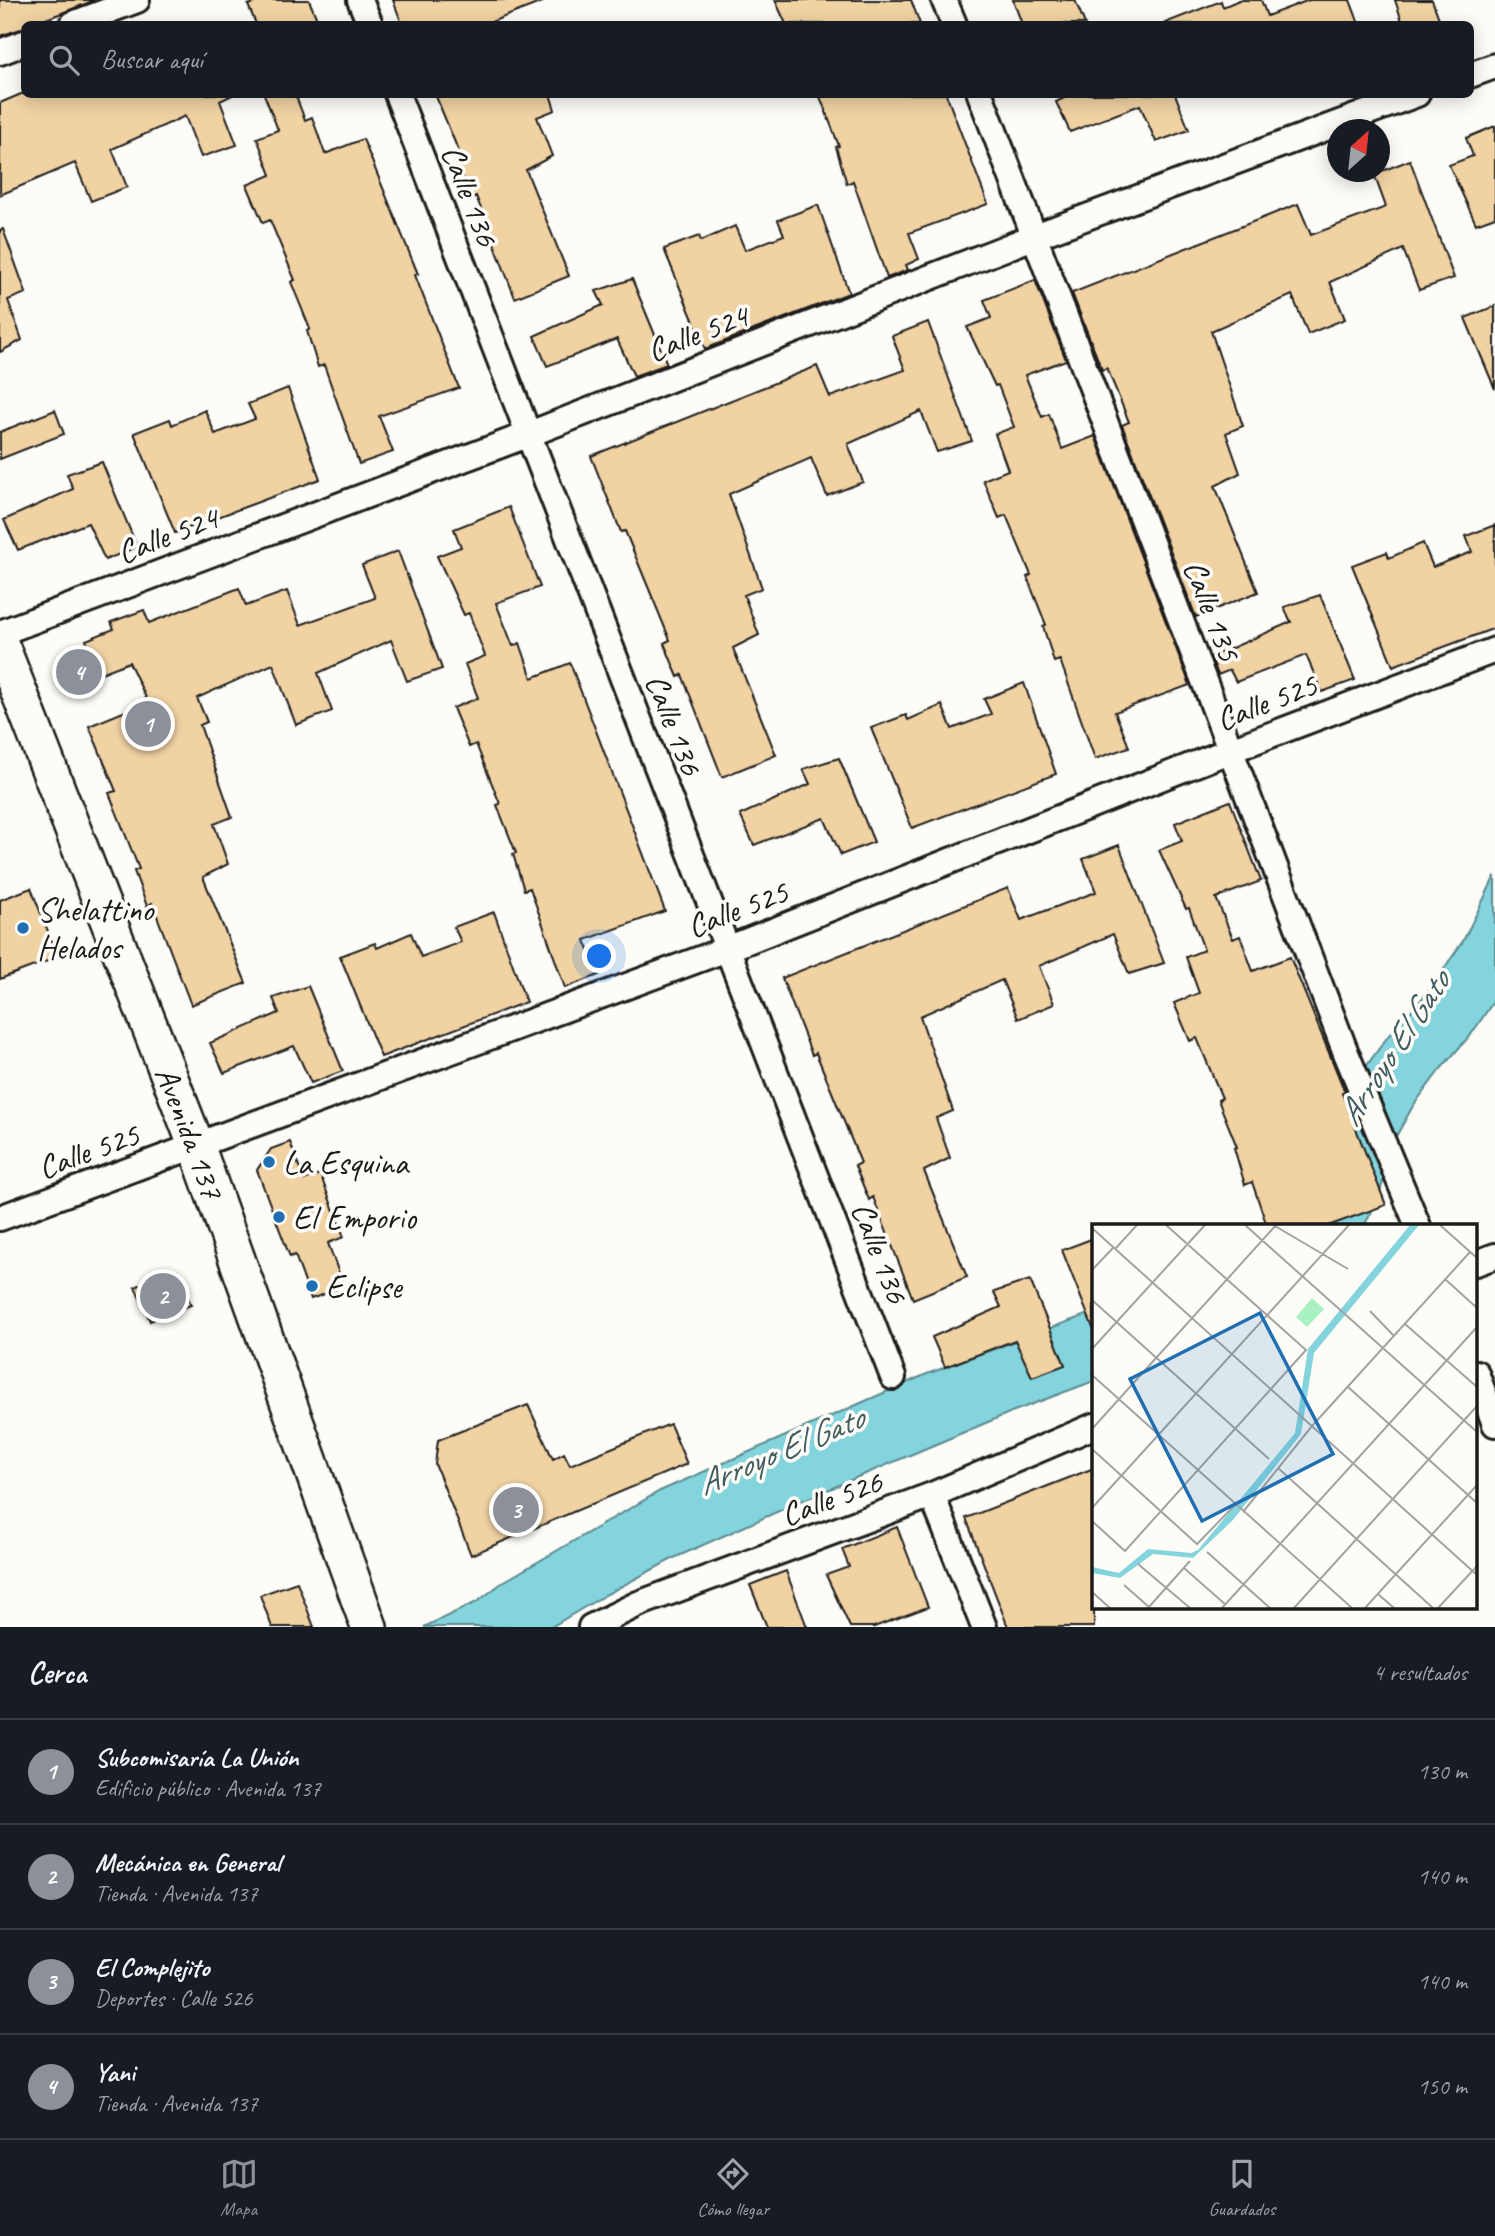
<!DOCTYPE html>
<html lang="es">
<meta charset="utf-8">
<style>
body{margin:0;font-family:Caveat,sans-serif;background:#242831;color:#f1f3f6}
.compass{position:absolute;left:1327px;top:119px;width:63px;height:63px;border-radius:50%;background:#171b24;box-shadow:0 4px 18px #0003;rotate:27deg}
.you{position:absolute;left:600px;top:957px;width:24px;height:24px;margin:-18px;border:5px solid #fff;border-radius:50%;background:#1a73e8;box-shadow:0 0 0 10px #1a73e833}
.badge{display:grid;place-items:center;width:46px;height:46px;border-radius:50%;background:#8c9099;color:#fff;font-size:23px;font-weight:700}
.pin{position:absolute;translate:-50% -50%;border:4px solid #fff;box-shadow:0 2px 7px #0006}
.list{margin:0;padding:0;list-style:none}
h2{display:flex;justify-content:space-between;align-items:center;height:91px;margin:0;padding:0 28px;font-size:30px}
h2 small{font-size:23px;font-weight:400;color:#9ea1a6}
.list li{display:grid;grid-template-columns:46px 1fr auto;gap:21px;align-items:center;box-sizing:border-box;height:105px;padding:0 28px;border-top:2px solid #363941}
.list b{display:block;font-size:26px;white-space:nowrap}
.list p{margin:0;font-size:23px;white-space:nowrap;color:#9ea1a6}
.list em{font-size:23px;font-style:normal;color:#9ea1a6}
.icon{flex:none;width:38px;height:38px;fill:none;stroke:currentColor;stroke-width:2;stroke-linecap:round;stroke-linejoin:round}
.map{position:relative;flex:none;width:1495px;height:1627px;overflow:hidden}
.search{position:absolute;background:#171b24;box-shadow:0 4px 18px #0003;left:21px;right:21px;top:21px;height:77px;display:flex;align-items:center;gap:18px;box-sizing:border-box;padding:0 24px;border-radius:10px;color:#9ea1a6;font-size:26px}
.sheet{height:511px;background:#171b24}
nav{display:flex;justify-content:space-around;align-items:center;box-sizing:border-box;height:98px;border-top:2px solid #363941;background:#171b24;font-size:19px;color:#9ea1a6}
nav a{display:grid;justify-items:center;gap:4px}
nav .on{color:#8c9099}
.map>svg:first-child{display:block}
.water{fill:#83d4dd;stroke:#5a8a90;stroke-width:2}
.building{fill:#f1d2a3;stroke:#1c1c1c;stroke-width:2}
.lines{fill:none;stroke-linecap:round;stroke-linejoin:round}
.street-casing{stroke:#1c1c1c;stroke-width:30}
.secondary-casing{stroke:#1c1c1c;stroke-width:40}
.street{stroke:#fdfcf7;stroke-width:24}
.secondary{stroke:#fdfcf7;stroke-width:35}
.poi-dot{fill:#1f6fb2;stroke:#fdfcf7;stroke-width:2.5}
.labels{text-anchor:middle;stroke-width:7;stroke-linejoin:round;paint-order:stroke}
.street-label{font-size:33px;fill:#1c1c1c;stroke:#fdfcf7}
.poi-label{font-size:33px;fill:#1c1c1c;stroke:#fdfcf7;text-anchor:start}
.water-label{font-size:35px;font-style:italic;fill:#405c60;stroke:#fdfcf7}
.inset-road{fill:none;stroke:#a3a29f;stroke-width:2}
.view{fill:#1f6fb2;fill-opacity:0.15;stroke:#1f6fb2;stroke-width:3.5}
.inset-edge{fill:none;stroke:#1c1c1c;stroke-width:3.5}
</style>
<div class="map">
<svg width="1495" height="1627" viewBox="0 0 1495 1627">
<rect width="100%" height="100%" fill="#fdfcf7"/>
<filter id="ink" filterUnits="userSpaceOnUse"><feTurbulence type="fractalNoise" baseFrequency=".0143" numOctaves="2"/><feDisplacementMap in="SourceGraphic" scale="14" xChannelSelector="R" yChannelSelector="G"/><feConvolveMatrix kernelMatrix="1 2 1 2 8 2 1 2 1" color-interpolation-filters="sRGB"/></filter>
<g filter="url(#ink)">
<path class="water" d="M 1495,876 L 1495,999 L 1473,1032 L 1439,1071 L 1413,1106 L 1394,1140 L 1378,1200 L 1364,1226 L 1279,1226 L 1300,1204 L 1336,1120 L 1356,1080 L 1389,1035 L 1429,991 L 1463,941 Z
M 1094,1312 L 1094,1381 L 1014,1411 L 799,1502 L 674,1558 L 605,1595 L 551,1627 L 424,1627 L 477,1602 L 503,1582 L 660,1491 L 927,1374 Z"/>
<path class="building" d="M 0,0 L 93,0 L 93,1 L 33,24 L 24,24 L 24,28 L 0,36 Z
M 261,0 L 309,0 L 319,24 L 256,24 L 248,5 Z
M 393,0 L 545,0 L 545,1 L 486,24 L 402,24 Z
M 775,0 L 911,0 L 920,24 L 786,24 Z
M 1013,0 L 1075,0 L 1085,24 L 1022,24 Z
M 1239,0 L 1261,0 L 1267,16 L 1309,0 L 1350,0 L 1359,24 L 1166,24 L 1165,23 L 1221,1 L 1223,7 Z
M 1395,0 L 1432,0 L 1441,24 L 1403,24 Z
M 21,94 L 234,94 L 220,101 L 237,145 L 201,157 L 185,116 L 112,149 L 127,187 L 91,201 L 75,163 L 0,195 L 0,103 Z
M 264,94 L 295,94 L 305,120 L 312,117 L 325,154 L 363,139 L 418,274 L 415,275 L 459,388 L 379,416 L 393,452 L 359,464 L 324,365 L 318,367 L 307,331 L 310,329 L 291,282 L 295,280 L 270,220 L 263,223 L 247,185 L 271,175 L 257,138 L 278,130 Z
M 435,94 L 550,94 L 555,110 L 537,117 L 552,156 L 526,170 L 569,276 L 515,298 L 476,196 L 471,199 L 457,164 L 463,162 Z
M 819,94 L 946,94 L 988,204 L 909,233 L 919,259 L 906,265 L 908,270 L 887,278 L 853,181 L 847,184 L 836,147 L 839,146 Z
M 1072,94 L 1175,94 L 1189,130 L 1156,142 L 1140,105 L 1070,132 L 1056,102 Z
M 1495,126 L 1495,217 L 1476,224 L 1449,165 L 1473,156 L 1466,138 Z
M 1410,160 L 1454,278 L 1419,290 L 1403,249 L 1330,282 L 1345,319 L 1308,334 L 1292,295 L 1211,331 L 1243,426 L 1226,433 L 1240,473 L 1215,486 L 1258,592 L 1196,617 L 1122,425 L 1129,422 L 1107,368 L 1102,370 L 1072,293 L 1298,204 L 1311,235 L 1386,207 L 1374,174 Z
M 818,205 L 849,293 L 705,349 L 664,249 L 699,236 L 701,241 L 735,226 L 745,250 L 784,235 L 778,220 Z
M 3,229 L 26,293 L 8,300 L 22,340 L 0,352 L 0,230 Z
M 632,279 L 667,364 L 634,376 L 617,339 L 547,366 L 534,336 L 603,305 L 596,291 Z
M 1035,280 L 1066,360 L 1025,375 L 1042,417 L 1049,414 L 1062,449 L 1095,436 L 1190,685 L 1115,712 L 1129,747 L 1095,759 L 1060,660 L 1054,662 L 1043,626 L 1046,625 L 1027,577 L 1031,575 L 1006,515 L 999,518 L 983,480 L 1008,470 L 995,434 L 1014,427 L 998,385 L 995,386 L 967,327 L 991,318 L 984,300 Z
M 1495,306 L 1495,389 L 1465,318 Z
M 928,322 L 972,441 L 937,452 L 921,411 L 848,444 L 863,482 L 827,496 L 811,458 L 729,494 L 762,588 L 744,595 L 759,635 L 733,648 L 776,755 L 722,777 L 682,675 L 678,677 L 664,643 L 670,640 L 625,531 L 621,532 L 591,456 L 817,366 L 830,397 L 905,370 L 892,336 Z
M 288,388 L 320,479 L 175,533 L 134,433 L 170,419 L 172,425 L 205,410 L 215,434 L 255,419 L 248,404 Z
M 55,410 L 64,434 L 0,459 L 0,432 Z
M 102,462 L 137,547 L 105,560 L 88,523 L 18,550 L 4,520 L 73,489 L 67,474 Z
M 509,507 L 540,587 L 496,603 L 513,646 L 520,643 L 532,678 L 570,663 L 665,911 L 585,940 L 599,975 L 565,988 L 530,888 L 524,890 L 513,854 L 516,853 L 497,805 L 500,804 L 476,744 L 469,747 L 453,708 L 478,698 L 465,664 L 485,656 L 469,613 L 464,615 L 437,556 L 461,547 L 454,529 Z
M 1495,525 L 1495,628 L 1393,666 L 1352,565 L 1387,552 L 1389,558 L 1423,543 L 1433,567 L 1472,552 L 1466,536 Z
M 398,551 L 442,669 L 407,681 L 391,640 L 318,673 L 332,711 L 296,725 L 273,664 L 197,698 L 207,722 L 200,725 L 232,817 L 214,824 L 228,864 L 203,877 L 246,983 L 191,1005 L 152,903 L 147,906 L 134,871 L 139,869 L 109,793 L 116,791 L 89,726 L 148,702 L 129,662 L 99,674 L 86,640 L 114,629 L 111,622 L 144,610 L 149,623 L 239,588 L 246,606 L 287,591 L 300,625 L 375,598 L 362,565 Z
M 1320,595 L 1355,680 L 1322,692 L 1306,655 L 1236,682 L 1230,670 L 1218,675 L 1211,657 L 1291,622 L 1284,607 Z
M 1024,683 L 1056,774 L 912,828 L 871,728 L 906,715 L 908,720 L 942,705 L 952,729 L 991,714 L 984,699 Z
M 839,758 L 874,842 L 841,855 L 824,818 L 754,845 L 740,815 L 810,784 L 803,769 Z
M 1230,801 L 1261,881 L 1216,898 L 1233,939 L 1240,936 L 1253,971 L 1290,957 L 1345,1092 L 1342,1093 L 1386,1205 L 1328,1226 L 1267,1226 L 1252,1182 L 1245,1185 L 1234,1148 L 1237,1147 L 1218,1100 L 1222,1098 L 1197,1038 L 1190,1041 L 1174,1003 L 1199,993 L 1186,957 L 1204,950 L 1189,908 L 1186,909 L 1159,850 L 1182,841 L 1175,823 Z
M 1119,845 L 1164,963 L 1129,974 L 1113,934 L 1039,966 L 1054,1004 L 1018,1019 L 1002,980 L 920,1016 L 953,1111 L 936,1118 L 950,1158 L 924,1171 L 967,1277 L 913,1299 L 873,1197 L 869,1200 L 855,1166 L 861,1163 L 816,1053 L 812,1055 L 782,978 L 1008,888 L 1021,920 L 1096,892 L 1083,859 Z
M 31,888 L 58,957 L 0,979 L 0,900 Z
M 494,912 L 526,1002 L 381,1057 L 340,956 L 375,943 L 377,948 L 411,933 L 421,957 L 461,942 L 454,927 Z
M 308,986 L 343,1071 L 311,1083 L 294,1046 L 224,1073 L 210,1043 L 279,1013 L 273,998 Z
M 290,1142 L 304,1180 L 320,1174 L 344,1237 L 328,1243 L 344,1287 L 311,1299 L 295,1255 L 290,1257 L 257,1170 L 271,1149 Z
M 1094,1238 L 1094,1328 L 1093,1328 L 1062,1250 Z
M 177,1270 L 191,1305 L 150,1321 L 135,1287 Z
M 1030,1280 L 1065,1365 L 1032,1377 L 1015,1340 L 945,1367 L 932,1337 L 1001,1307 L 994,1292 Z
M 528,1405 L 553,1459 L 564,1453 L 570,1465 L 670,1424 L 687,1464 L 471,1555 L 435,1464 L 438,1440 Z
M 1094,1468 L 1094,1627 L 1008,1627 L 966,1518 Z
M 897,1527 L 928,1607 L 874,1627 L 850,1627 L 826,1575 L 849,1567 L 842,1549 Z
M 786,1571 L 807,1627 L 767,1627 L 750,1585 Z
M 297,1582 L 314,1627 L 272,1627 L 260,1595 Z"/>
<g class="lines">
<defs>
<path id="street" d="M 360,0 L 370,24
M 944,0 L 954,24
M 73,24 L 137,0
M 0,52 L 24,43
M 1470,75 L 1495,66
M 397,94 L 893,1377
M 980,94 L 1346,1053 L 1418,1226
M 0,633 L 527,435 L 1033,237 L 1417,94
M 0,1218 L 727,949 L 1231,750 L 1495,650
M 1476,1263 L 1495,1256
M 1476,1373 L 1495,1424
M 932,1495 L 984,1627
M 591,1627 L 638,1604 L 932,1495 L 1094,1426"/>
<g id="secondary">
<path id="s1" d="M 0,643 L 196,1145 L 369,1627"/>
</g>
</defs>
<use href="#street" class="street-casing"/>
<use href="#secondary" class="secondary-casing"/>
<use href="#street" class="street"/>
<use href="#secondary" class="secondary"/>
</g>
</g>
<g class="poi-dot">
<circle cx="23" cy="928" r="7"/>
<circle cx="269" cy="1162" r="7"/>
<circle cx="279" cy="1217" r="7"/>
<circle cx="312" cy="1286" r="7"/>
</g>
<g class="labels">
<g class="street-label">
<text transform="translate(471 195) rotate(69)" y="12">Calle 136</text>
<text transform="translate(697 332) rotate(-21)" y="12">Calle 524</text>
<text transform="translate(167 534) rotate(-21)" y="12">Calle 524</text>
<text transform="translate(1213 610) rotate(69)" y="12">Calle 135</text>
<text transform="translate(1266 701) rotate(-21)" y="12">Calle 525</text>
<text transform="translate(675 724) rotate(69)" y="12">Calle 136</text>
<text transform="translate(737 908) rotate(-21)" y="12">Calle 525</text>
<text dy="12" stroke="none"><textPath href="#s1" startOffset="525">Avenida 137</textPath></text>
<text transform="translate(88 1150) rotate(-20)" y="12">Calle 525</text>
<text transform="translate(881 1252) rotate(69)" y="12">Calle 136</text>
<text transform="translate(831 1497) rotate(-20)" y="12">Calle 526</text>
</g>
<g class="poi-label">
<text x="37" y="921">Shelattino<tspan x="37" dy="38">Helados</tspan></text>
<text x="283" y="1174">La Esquina</text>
<text x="293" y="1229">El Emporio</text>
<text x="326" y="1298">Eclipse</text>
</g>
<g class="water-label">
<text transform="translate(1393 1048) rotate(-57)" y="12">Arroyo El Gato</text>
<text transform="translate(780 1450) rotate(-23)" y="12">Arroyo El Gato</text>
</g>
</g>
<g transform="translate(1092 1224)">
<rect width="385" height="385" fill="#fdfcf7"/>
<path d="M 220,74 L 232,85 L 215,103 L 204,93 Z" fill="#a8f1c0"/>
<path d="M 318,1 L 327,1 L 222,129 L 209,210 L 141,296 L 101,334 L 61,330 L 28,354 L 0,349 L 0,343 L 27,349 L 56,325 L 99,329 L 106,326 L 203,209 L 216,125 Z" fill="#83d4dd"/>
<path class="inset-road" d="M 153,1 L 385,208M 348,1 L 385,34M 183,2 L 256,45M 0,4 L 385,351M 23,25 L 45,1M 0,46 L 21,24M 353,55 L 385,84M 0,76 L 177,235M 278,87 L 302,112M 313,100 L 385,163M 0,125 L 113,1M 0,151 L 260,384M 256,163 L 385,279M 0,205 L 184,1M 0,225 L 105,320 L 143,281M 186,244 L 341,384M 0,284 L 257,1M 151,288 L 220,202 L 378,28M 0,297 L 33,327 L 214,126 L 74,1M 115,328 L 178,384M 46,340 L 98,384M 92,344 L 134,381M 32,361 L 57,383M 0,368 L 18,384M 286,370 L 302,384M 56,384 L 98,337M 130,384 L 385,103M 202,384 L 385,182M 273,384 L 385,261M 346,384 L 385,342"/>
<path class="view" d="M 168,89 L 241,230 L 110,297 L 38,155 Z"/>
<rect width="385" height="385" class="inset-edge"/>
</g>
</svg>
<svg class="compass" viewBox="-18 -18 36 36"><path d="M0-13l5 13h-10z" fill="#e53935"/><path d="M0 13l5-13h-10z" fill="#9ea1a6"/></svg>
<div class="you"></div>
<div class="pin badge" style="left:148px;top:724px">1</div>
<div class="pin badge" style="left:163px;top:1296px">2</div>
<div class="pin badge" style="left:516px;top:1510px">3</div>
<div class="pin badge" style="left:79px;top:672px">4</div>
<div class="search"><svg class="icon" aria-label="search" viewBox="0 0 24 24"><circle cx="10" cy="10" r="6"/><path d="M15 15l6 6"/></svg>Buscar aquí</div>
</div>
<section class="sheet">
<h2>Cerca<small>4 resultados</small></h2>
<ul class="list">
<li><span class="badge">1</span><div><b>Subcomisaría La Unión</b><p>Edificio público · Avenida 137</p></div><em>130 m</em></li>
<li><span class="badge">2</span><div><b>Mecánica en General</b><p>Tienda · Avenida 137</p></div><em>140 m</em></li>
<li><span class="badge">3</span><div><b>El Complejito</b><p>Deportes · Calle 526</p></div><em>140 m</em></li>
<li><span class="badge">4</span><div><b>Yani</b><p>Tienda · Avenida 137</p></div><em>150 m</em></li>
</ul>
</section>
<nav>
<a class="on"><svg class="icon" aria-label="map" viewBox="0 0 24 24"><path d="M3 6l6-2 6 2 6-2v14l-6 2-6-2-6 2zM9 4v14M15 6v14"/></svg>Mapa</a>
<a><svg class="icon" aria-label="directions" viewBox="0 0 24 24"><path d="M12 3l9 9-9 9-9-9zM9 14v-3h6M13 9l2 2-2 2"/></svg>Cómo llegar</a>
<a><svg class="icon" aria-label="saved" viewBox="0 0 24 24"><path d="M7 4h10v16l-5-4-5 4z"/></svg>Guardados</a>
</nav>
